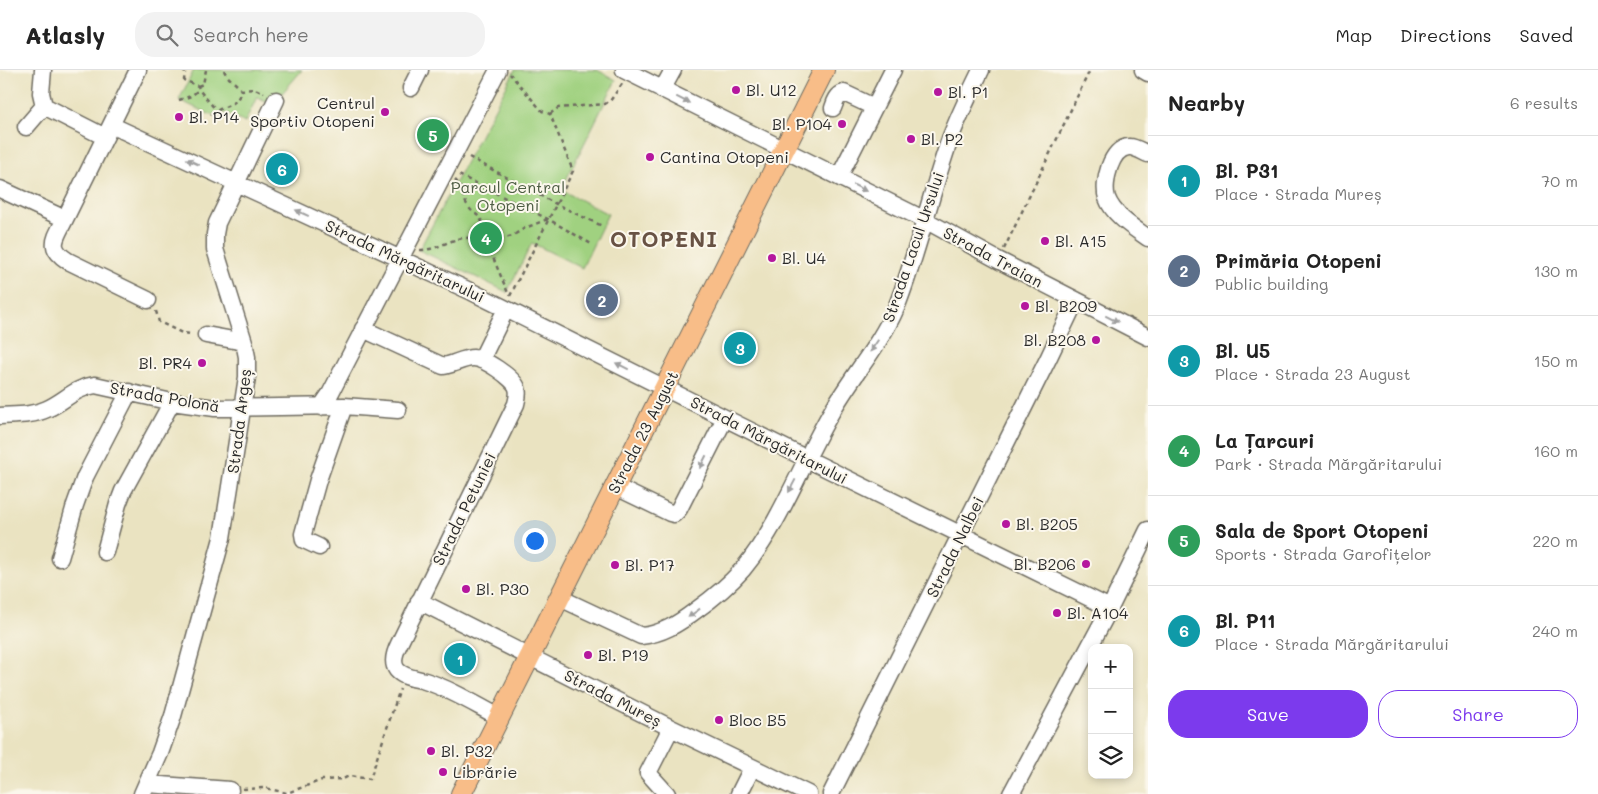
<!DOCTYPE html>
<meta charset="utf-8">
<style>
body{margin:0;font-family:Mali,sans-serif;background:#f2f2f2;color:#222}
.controls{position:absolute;right:15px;bottom:15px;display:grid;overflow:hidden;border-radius:10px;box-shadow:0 2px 8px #0003}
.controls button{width:45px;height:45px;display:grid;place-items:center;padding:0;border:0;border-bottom:1px solid #e0e0e0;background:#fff;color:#222;font:25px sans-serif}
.you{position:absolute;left:534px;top:470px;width:18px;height:18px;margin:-12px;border:4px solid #fff;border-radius:50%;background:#1a73e8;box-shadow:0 0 0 8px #1a73e833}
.badge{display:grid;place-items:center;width:32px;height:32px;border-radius:50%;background:#7c3aed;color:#fff;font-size:16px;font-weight:700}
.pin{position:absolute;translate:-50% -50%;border:2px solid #fff;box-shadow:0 1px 5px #0006}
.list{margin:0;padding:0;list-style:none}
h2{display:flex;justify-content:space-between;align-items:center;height:65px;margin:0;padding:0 20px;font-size:21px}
h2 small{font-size:16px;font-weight:400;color:#767676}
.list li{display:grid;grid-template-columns:32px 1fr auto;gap:15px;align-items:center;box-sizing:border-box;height:90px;padding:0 20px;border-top:1px solid #e0e0e0}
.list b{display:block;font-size:19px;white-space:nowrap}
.list p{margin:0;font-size:16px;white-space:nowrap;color:#767676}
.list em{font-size:16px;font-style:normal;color:#767676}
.actions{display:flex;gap:10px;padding:15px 20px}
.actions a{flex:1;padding:11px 0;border:1px solid #7c3aed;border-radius:20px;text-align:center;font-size:18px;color:#7c3aed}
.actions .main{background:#7c3aed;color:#fff}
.icon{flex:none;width:28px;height:28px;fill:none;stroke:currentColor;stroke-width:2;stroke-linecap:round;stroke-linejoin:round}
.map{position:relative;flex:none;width:1148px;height:724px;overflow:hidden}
header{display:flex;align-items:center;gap:30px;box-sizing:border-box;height:70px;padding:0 25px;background:#fff;border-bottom:1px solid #e0e0e0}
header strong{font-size:24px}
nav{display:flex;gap:28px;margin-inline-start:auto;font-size:18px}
.search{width:350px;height:45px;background:#f2f2f2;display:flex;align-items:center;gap:12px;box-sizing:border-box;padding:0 18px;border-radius:20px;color:#767676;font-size:19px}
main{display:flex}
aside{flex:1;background:#fff}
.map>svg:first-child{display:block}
.green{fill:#a0d180;stroke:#667e56}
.garden{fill:url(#garden-furrows);stroke:#667e56}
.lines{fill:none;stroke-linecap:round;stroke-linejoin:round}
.minor-casing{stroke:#6e6b60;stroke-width:19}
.major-casing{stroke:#6e6b60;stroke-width:22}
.path{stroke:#6e6b60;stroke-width:2.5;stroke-dasharray:4 4;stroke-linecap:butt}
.minor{stroke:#fff;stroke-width:16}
.major{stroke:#f8bd88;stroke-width:20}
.oneway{fill:#a0a0a0}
.poi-dot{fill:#b5179e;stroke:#fbf7ec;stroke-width:2}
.labels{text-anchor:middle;stroke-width:4;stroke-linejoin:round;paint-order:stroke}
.poi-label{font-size:16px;fill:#2b2b2b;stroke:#fbf7ec;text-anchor:start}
.park-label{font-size:16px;fill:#4e5d44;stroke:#fbf7ec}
.street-label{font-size:16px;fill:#2b2b2b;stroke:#fbf7ec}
.district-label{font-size:21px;font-weight:bold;letter-spacing:1px;fill:#685244;stroke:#fbf7ec}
</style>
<header>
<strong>Atlasly</strong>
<div class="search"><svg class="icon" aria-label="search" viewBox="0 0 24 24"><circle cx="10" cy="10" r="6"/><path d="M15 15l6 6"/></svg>Search here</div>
<nav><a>Map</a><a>Directions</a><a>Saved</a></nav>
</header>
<main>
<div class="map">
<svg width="1148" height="724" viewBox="0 0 1148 724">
<defs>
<pattern id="garden-furrows" width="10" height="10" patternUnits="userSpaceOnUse" patternTransform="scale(1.25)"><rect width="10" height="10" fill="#a0d180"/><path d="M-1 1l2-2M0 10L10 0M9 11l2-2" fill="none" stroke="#83aa69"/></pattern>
</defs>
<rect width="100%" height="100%" fill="#fbf7ec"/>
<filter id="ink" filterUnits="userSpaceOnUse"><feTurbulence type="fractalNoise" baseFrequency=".02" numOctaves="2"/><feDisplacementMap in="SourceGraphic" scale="10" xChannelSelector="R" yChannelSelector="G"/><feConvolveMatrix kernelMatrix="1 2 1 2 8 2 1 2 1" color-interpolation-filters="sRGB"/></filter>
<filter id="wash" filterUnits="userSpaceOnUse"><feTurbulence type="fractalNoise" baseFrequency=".0096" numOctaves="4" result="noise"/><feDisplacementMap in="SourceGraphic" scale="20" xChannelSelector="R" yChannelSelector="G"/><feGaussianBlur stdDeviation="1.12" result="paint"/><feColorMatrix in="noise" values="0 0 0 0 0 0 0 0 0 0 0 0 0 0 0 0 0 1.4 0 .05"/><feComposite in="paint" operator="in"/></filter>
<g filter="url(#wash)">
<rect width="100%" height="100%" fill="#eae3c1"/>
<path class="green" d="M 194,0 L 302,0 L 273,34 L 257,27 L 245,52 L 226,43 L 211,45 L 179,30 Z
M 515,0 L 597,0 L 616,10 L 561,120 L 608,144 L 582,198 L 532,173 L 507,222 L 419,180 Z"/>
<path class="garden" d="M 483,158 L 489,159 L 493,162 L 497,171 L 493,177 C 486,179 480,176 476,169 L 478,161 Z"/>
</g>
<g filter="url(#ink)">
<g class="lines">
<defs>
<path id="minor" d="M 43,0 L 41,23 L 44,36 L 105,67
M 138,0 L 65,149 C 56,168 46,177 68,191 L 148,230
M 624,0 L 925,150 L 998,190 L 1148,267
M 1143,0 L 1148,3
M 411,18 L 420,0
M 662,20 L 673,0
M 833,38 C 835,32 837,25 844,23 L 874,37
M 111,55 L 472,222 L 807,389 L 1110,538
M 26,57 L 44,36
M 1148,84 C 1143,82 1135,77 1130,77 C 1111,76 1102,114 1107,128 C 1113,145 1134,158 1148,168
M 839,107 L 893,0
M 0,119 L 65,149
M 363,259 L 443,296 C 453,295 463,288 473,288 C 484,288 514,308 517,318 C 519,324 517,329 516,334 L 399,574 C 395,582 391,592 397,600 C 404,608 415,608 425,611 C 451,619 476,635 499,647
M 206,265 L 244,272
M 481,290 L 506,239
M 321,337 L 330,324 L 498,0
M 0,346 C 15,345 32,346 47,339 C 65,331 74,318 95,315 L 172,332 L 215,338 L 344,336 L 398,340
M 616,417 L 670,443 L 674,444 L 679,439 L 725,348
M 319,477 L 304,470 L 303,464 L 318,410 L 344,336
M 105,482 L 118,434 L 123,421 L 172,332
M 60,488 L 75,435 L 85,407 L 129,322
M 560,528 L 641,566 C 662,564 678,554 695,541 C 712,529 729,515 743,499 C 781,453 802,392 832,341 C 852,306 880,275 896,238 C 918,183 930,125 950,69 C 959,45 970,23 981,0
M 419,531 L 671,658 L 808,724
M 147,714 L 230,720 L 229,724
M 142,724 L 160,683 L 173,646 L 222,468 L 247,307 L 247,287 L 244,272 L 215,179 L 215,164 L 217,153 L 276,30
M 667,724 L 648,703 L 671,658
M 739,724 L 752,698
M 831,724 L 1048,289 L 1076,230
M 1011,724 L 1110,538 L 1148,460"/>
<path id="major" d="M 461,724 L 824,0"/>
</defs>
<use href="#minor" class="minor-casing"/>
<use href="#major" class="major-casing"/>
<path class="path" d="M 183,0 L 185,3 L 184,10 L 198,16 L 200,21
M 224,0 C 227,9 236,12 241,20
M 198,16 L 203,14 L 206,0
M 179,30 L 191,26 L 196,22 L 200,21 L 216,40
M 550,44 L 558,38 L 605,34 L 610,31 L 622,14
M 211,45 C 224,33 237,39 241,20 L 255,19 L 264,23
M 469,87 L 556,134 L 602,156
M 459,105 L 548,149 L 593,175
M 455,110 C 465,120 461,127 468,136 C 473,145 480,143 483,155
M 501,169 L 498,163 L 487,155 L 479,157 L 474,163 L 473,168 L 479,177 L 491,181 L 499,175 L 501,169 L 512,166 L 525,158 L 548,149
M 1004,179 L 1090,0
M 420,180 C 441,180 451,166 473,168
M 491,181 L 494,190 L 508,223
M 510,226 L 573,101 L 550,44 L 542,41 L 510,4
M 156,241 L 159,252 L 182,263 L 192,264
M 243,719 L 265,718 L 287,723 L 322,710 L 343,709 L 349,706 L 370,709 L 400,619"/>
<use href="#minor" class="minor"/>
<use href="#major" class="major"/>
</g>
<defs><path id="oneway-solid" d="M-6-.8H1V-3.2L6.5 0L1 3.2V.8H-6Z" transform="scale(1.25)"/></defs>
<g class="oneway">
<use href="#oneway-solid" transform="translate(683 30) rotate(26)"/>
<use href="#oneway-solid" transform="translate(193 92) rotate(-155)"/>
<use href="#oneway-solid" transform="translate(860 118) rotate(27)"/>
<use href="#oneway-solid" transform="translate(302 143) rotate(-155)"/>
<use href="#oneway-solid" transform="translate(1112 249) rotate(26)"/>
<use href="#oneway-solid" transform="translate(874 276) rotate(124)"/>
<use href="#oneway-solid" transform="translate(622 296) rotate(-154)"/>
<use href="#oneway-solid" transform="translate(703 392) rotate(117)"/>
<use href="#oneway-solid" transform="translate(792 416) rotate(118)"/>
<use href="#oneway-solid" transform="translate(694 543) rotate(144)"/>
</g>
</g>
<g class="poi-dot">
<circle cx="736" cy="20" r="5"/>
<circle cx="938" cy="22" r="5"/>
<circle cx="385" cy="42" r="5"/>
<circle cx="179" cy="47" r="5"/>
<circle cx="842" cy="54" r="5"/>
<circle cx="911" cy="69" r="5"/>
<circle cx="650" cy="87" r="5"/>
<circle cx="1045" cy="171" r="5"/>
<circle cx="772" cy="188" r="5"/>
<circle cx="1025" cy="236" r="5"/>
<circle cx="1096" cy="270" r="5"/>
<circle cx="202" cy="293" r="5"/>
<circle cx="1006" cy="454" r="5"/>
<circle cx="1086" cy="494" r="5"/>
<circle cx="615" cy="495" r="5"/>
<circle cx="466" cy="519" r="5"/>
<circle cx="1057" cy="543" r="5"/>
<circle cx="588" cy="585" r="5"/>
<circle cx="719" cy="650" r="5"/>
<circle cx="431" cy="681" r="5"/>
<circle cx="443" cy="702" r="5"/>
</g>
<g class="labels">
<g class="poi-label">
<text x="746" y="26">Bl. U12</text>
<text x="948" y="28">Bl. P1</text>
<text x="375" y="39" text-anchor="end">Centrul<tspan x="375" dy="18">Sportiv Otopeni</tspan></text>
<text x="189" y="53">Bl. P14</text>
<text x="832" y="60" text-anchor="end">Bl. P104</text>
<text x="921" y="75">Bl. P2</text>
<text x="660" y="93">Cantina Otopeni</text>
<text x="1055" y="177">Bl. A15</text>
<text x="782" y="194">Bl. U4</text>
<text x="1035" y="242">Bl. B209</text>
<text x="1086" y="276" text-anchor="end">Bl. B208</text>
<text x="192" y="299" text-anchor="end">Bl. PR4</text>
<text x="1016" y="460">Bl. B205</text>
<text x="1076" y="500" text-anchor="end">Bl. B206</text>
<text x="625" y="501">Bl. P17</text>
<text x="476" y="525">Bl. P30</text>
<text x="1067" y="549">Bl. A104</text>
<text x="598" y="591">Bl. P19</text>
<text x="729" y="656">Bloc B5</text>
<text x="441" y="687">Bl. P32</text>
<text x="453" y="708">Librărie</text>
</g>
<g class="park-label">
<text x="508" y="123">Parcul Central<tspan x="508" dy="18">Otopeni</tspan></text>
</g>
<g class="street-label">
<text transform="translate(913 177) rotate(-71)" y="6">Strada Lacul Ursului</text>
<text transform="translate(993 187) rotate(28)" y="6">Strada Traian</text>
<text transform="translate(405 191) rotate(25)" y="6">Strada Mărgăritarului</text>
<text transform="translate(165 327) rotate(10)" y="6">Strada Polonă</text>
<text transform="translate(239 351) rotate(-83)" y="6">Strada Argeș</text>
<text transform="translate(643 362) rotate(-63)" y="6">Strada 23 August</text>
<text transform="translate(769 370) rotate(27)" y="6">Strada Mărgăritarului</text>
<text transform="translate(464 439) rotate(-64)" y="6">Strada Petuniei</text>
<text transform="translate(955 477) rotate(-64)" y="6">Strada Nalbei</text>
<text transform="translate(613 628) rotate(27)" y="6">Strada Mureș</text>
</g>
<g class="district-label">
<text x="664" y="177">OTOPENI</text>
</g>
</g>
</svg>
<div class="controls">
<button>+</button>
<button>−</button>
<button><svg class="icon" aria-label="layers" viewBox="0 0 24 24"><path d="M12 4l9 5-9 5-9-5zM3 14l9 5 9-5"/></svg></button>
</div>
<div class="you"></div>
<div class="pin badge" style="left:460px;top:589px;background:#0f9aa8">1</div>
<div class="pin badge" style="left:602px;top:230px;background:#5c6f8a">2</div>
<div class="pin badge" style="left:740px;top:278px;background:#0f9aa8">3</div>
<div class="pin badge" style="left:486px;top:168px;background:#2e9e5b">4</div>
<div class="pin badge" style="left:433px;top:65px;background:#2e9e5b">5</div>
<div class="pin badge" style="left:282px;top:99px;background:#0f9aa8">6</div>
</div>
<aside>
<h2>Nearby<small>6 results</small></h2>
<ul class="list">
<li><span class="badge" style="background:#0f9aa8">1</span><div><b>Bl. P31</b><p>Place · Strada Mureș</p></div><em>70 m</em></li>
<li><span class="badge" style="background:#5c6f8a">2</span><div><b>Primăria Otopeni</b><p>Public building</p></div><em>130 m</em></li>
<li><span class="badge" style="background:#0f9aa8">3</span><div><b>Bl. U5</b><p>Place · Strada 23 August</p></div><em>150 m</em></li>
<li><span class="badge" style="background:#2e9e5b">4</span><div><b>La Țarcuri</b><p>Park · Strada Mărgăritarului</p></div><em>160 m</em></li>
<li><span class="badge" style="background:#2e9e5b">5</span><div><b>Sala de Sport Otopeni</b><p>Sports · Strada Garofițelor</p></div><em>220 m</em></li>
<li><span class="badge" style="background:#0f9aa8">6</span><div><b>Bl. P11</b><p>Place · Strada Mărgăritarului</p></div><em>240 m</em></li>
</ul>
<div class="actions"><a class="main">Save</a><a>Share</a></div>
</aside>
</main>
